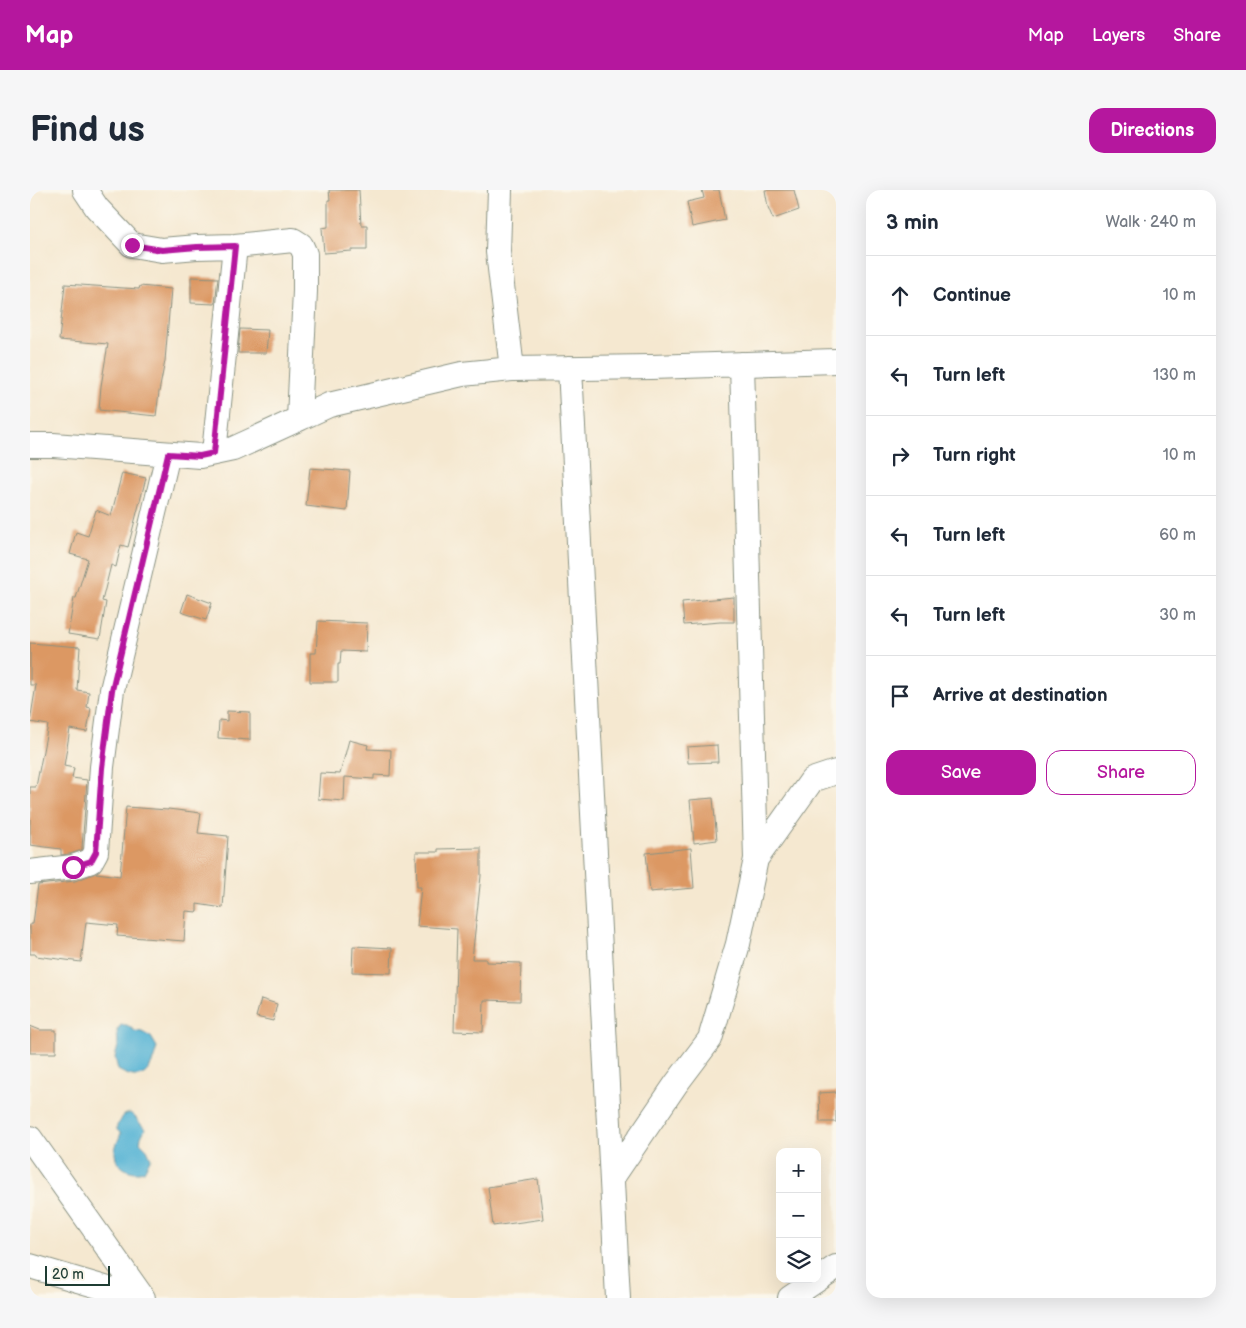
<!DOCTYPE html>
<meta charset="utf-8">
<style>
body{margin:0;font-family:"Balsamiq Sans",sans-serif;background:#f6f6f7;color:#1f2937}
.controls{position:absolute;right:15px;bottom:15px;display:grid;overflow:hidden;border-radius:10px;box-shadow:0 5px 20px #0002}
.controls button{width:45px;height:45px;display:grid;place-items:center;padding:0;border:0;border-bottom:1px solid #e0e1e3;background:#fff;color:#1f2937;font:25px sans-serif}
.scale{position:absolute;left:15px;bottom:12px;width:65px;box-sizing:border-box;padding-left:5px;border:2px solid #1f3d34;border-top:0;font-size:14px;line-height:18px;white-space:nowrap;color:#1f3d34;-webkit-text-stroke:4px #fbf7ec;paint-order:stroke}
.stop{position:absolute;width:15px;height:15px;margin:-11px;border:4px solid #b5179e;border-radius:50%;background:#fff}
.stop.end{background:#b5179e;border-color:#fff;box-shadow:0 1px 5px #0008}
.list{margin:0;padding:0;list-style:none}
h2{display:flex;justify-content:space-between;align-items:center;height:65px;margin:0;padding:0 20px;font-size:21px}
h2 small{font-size:16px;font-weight:400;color:#747a83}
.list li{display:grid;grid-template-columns:32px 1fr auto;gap:15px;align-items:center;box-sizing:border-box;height:80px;padding:0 20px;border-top:1px solid #e0e1e3}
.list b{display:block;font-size:19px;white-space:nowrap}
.list em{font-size:16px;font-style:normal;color:#747a83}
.actions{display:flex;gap:10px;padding:15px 20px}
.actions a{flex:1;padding:11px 0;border:1px solid #b5179e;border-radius:15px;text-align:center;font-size:18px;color:#b5179e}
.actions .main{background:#b5179e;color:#fff}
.icon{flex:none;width:28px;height:28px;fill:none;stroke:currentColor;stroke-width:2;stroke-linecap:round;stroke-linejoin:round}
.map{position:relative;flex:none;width:806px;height:1108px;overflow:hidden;border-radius:15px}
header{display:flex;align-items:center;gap:30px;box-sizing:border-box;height:70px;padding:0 25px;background:#b5179e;color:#fff}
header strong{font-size:24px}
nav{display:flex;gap:28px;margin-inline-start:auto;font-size:18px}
.intro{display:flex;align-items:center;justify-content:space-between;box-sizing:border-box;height:120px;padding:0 30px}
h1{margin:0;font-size:35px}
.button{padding:12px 22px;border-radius:15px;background:#b5179e;color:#fff;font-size:18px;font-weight:700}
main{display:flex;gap:30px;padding:0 30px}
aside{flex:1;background:#fff;border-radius:15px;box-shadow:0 5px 20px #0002}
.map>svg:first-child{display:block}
.water{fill:#55b3d4;stroke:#3a7884}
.building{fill:#dc9863}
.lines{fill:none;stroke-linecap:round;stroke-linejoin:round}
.minor-casing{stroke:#8a9282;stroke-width:26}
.minor{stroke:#fff;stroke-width:24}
.route{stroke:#b5179e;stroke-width:6}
</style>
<header>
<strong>Map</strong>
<nav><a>Map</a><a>Layers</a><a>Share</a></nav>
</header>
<div class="intro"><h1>Find us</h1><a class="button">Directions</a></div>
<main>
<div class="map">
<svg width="806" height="1108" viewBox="0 0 806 1108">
<rect width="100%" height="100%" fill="#fbf7ec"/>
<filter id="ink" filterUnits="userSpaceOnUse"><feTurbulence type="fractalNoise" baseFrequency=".02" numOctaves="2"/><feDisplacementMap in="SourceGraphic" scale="10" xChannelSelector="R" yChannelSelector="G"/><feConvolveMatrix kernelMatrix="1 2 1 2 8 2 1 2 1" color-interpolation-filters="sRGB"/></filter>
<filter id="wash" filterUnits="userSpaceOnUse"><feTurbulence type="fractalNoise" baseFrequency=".0096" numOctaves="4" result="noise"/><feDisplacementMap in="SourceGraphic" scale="20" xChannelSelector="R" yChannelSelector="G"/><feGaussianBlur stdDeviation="1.12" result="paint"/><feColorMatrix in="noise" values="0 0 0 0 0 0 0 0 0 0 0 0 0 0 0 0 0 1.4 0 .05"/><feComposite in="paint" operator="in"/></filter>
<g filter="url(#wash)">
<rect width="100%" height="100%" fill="#f5e8d0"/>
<path class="water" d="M 91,835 L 97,835 L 105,841 L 112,842 L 121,847 L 127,857 C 121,881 114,895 88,880 L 85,867 L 88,856 L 87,840 Z
M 100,923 L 105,927 L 115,939 L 111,947 L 110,952 L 117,959 L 121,968 L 114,981 C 101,985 85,977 85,962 C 85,956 89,949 91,943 L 87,940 L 87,935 C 93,930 90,925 100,923 Z"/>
<g id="blocks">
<path class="building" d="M 299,0 L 329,0 L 331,35 L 337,35 L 337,60 L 322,60 L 322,61 L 294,63 L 292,38 L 298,37 L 298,10 L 300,10 Z
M 672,0 L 689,0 L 695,30 L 662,37 L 657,12 L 674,8 Z
M 735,0 L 764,0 L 769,20 L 743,29 L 738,17 Z
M 161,87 L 188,88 L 185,114 L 161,113 Z
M 35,94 L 109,99 L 110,96 L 141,99 L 135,171 L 129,202 L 126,226 L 69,220 L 71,196 L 78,154 L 29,150 Z
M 210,139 L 238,140 L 236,163 L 208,163 Z
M 280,278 L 320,281 L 317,321 L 276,316 Z
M 92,283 L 116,288 L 98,357 L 91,355 L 86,377 L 81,375 L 72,411 L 76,412 L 70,449 L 38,444 L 44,408 L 46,408 L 58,369 L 40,364 L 46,342 L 58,346 L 66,320 L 81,326 Z
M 157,404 L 182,413 L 176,430 L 151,422 Z
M 704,407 L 704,432 L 690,432 L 654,435 L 652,412 Z
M 288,431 L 337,433 L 336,462 L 311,461 L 310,474 L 308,474 L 308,492 L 280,492 L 280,463 L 286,463 Z
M 0,453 L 50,457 L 47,500 L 59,502 L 57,517 L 61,518 L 57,542 L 40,539 L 34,576 L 44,578 L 42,588 L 57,590 L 52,658 L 52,660 L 40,664 L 31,665 L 31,659 L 0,655 L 0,597 L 6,597 L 18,535 L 0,532 L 6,495 L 0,495 Z
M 197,521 L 220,522 L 220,550 L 188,548 L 189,530 L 197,531 Z
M 319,550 L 338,555 L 337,559 L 361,560 L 360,586 L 344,585 L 344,589 L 315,587 L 314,611 L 288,609 L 290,583 L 310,584 Z
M 687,555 L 688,572 L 658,573 L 657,557 Z
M 683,608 L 687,650 L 664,653 L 660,610 Z
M 96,617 L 138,620 L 138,619 L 171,623 L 168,643 L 198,646 L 193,718 L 167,714 L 167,722 L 156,721 L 154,751 L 87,746 L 88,735 L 56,732 L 51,772 L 6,766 L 6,764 L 0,764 L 0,734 L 3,734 L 8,695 L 45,691 L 66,683 L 90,686 Z
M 451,658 L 451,686 L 442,769 L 456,769 L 456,772 L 491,773 L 490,811 L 454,810 L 453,842 L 424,841 L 427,739 L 387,736 L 391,697 L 387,697 L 386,662 L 408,662 L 408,659 Z
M 661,658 L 664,698 L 620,702 L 616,663 Z
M 323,756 L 362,758 L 361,783 L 322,782 Z
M 231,809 L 247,814 L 243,831 L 226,827 Z
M 0,836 L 10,840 L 26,840 L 26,863 L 0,863 Z
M 806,902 L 806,932 L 790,932 L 789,903 Z
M 508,989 L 513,1029 L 463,1036 L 458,997 Z"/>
</g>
</g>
<g filter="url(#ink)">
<use href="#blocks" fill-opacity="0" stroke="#8a9282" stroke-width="1"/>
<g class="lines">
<defs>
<path id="minor" d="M 55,0 L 67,18 L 102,55 L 132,60 L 167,57 L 205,56 L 263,50 L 271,55 L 275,64 L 275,101 L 269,229
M 470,0 L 468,62 L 482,179
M 712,174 L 726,669
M 540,178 L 588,1108
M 0,255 L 23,255 L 170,266 L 203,259 L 299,215 L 432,184 L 482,179 L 621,177 L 806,171
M 184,263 L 205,56
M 0,682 L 43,677 L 61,671 L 66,662 L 72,577 L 82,500 L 138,264
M 0,948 L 113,1108
M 582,988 L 646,894 L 680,849 L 708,754 L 726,669 L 782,590 L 806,582
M 0,1076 L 109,1108
M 760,1108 L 806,1077"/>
</defs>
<use href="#minor" class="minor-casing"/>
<use href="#minor" class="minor"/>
</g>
</g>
<g class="lines" filter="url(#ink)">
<path class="route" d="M 43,677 L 61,671 L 66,662 L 72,578 L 82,500 L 138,264 L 170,266 L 184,263 L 205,56 L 167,57 L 132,60 L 102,55"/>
</g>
</svg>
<div class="controls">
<button>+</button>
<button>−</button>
<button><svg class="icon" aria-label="layers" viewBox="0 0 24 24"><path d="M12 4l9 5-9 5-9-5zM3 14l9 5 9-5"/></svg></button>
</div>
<div class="scale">20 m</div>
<div class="stop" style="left:43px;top:677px"></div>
<div class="stop end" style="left:102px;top:55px"></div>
</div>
<aside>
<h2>3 min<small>Walk · 240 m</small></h2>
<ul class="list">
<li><svg class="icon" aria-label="ahead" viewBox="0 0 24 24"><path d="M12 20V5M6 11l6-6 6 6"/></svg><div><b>Continue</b></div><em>10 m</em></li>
<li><svg class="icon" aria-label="left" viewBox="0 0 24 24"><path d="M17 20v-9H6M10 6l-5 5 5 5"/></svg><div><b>Turn left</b></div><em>130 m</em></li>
<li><svg class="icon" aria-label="right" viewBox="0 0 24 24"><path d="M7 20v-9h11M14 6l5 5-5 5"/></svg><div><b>Turn right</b></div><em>10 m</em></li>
<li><svg class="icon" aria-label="left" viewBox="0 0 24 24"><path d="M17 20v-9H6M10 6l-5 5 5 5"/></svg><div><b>Turn left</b></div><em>60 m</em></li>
<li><svg class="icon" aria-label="left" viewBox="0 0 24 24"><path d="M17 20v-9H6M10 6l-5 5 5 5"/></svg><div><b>Turn left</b></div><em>30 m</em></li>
<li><svg class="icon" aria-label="arrive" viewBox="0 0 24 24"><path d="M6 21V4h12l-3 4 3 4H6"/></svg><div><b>Arrive at destination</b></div></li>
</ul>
<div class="actions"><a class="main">Save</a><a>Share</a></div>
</aside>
</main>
